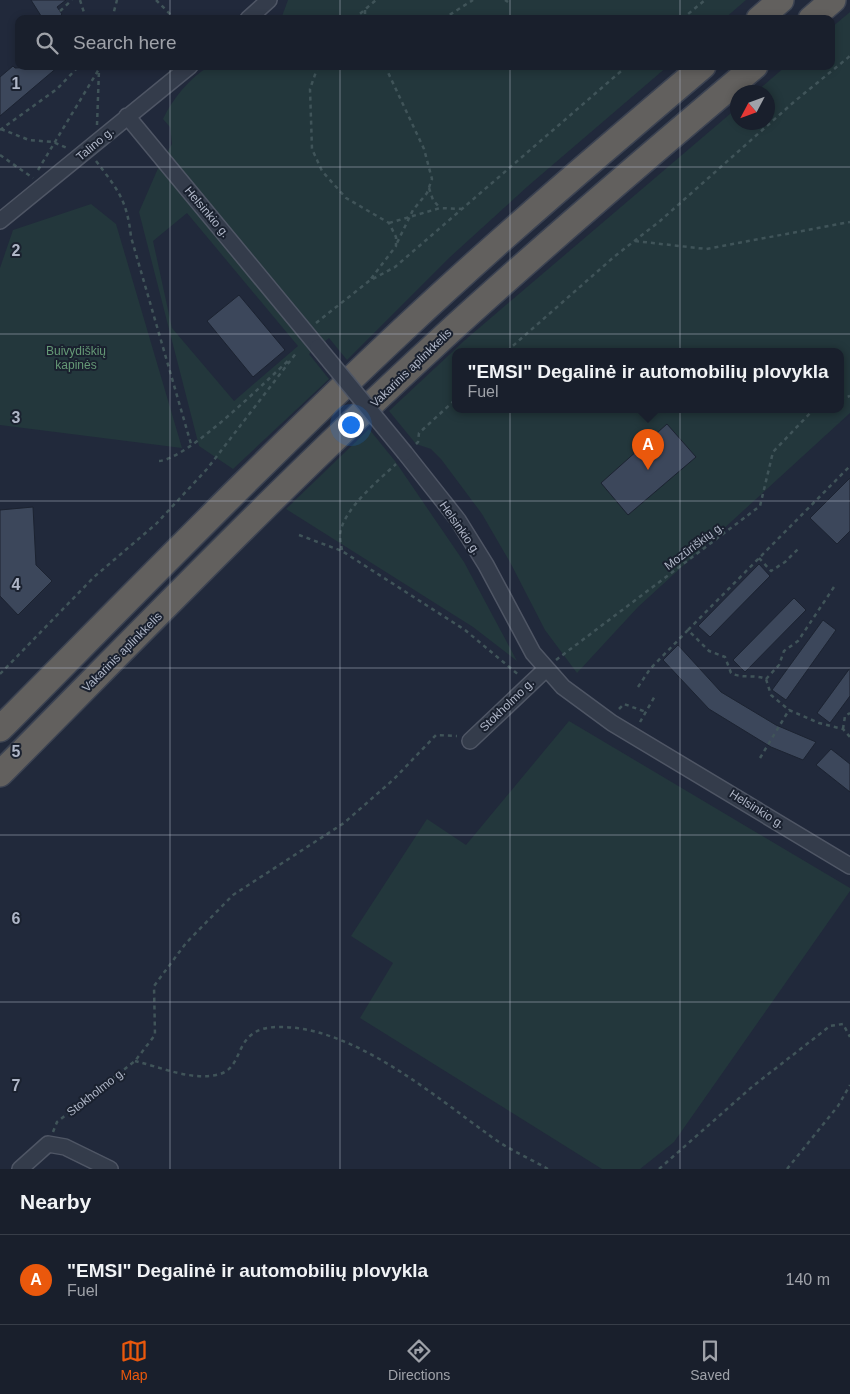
<!DOCTYPE html>
<meta charset="utf-8">
<style>
body{margin:0;font-family:Helvetica,sans-serif;background:#262c38;color:#f1f3f6}
.compass{position:absolute;left:730px;top:85px;width:45px;height:45px;border-radius:50%;background:#191f2c;box-shadow:0 2px 8px #0003;rotate:229deg}
.you{position:absolute;left:350px;top:424px;width:18px;height:18px;margin:-12px;border:4px solid #fff;border-radius:50%;background:#1a73e8;box-shadow:0 0 0 8px #1a73e833}
.badge{display:grid;place-items:center;width:32px;height:32px;border-radius:50%;background:#ea580c;color:#fff;font-size:16px;font-weight:700}
.pin{position:absolute;translate:-50% -41px;filter:drop-shadow(0 1px 2px #0008)}
.pin::after{content:'';position:absolute;top:26px;width:18px;height:15px;background:inherit;clip-path:polygon(0 0,100% 0,50% 100%)}
.popup{position:absolute;left:452px;top:348px;width:392px;height:65px;box-sizing:border-box;display:grid;place-content:center;border-radius:10px;background:#191f2c;filter:drop-shadow(0 1px 4px #0005);font-size:16px;white-space:nowrap;color:#9fa2a9}
.popup b{font-size:19px;color:#f1f3f6}
.popup::after{content:'';position:absolute;left:50%;top:100%;margin-left:-10px;border:10px solid transparent;border-top-color:#191f2c}
.list{margin:0;padding:0;list-style:none}
h2{display:flex;justify-content:space-between;align-items:center;height:65px;margin:0;padding:0 20px;font-size:21px}
h2 small{font-size:16px;font-weight:400;color:#9fa2a9}
.list li{display:grid;grid-template-columns:32px 1fr auto;gap:15px;align-items:center;box-sizing:border-box;height:90px;padding:0 20px;border-top:1px solid #373d48}
.list b{display:block;font-size:19px;white-space:nowrap}
.list p{margin:0;font-size:16px;white-space:nowrap;color:#9fa2a9}
.list em{font-size:16px;font-style:normal;color:#9fa2a9}
.icon{flex:none;width:28px;height:28px;fill:none;stroke:currentColor;stroke-width:2;stroke-linecap:round;stroke-linejoin:round}
.map{position:relative;flex:none;width:850px;height:1169px;overflow:hidden}
.search{position:absolute;background:#191f2c;box-shadow:0 2px 8px #0003;left:15px;right:15px;top:15px;height:55px;display:flex;align-items:center;gap:12px;box-sizing:border-box;padding:0 18px;border-radius:10px;color:#9fa2a9;font-size:19px}
.sheet{height:155px;background:#191f2c}
nav{display:flex;justify-content:space-around;align-items:center;box-sizing:border-box;height:70px;border-top:1px solid #373d48;background:#191f2c;font-size:14px;color:#9fa2a9}
nav a{display:grid;justify-items:center;gap:2px}
nav .on{color:#ea580c}
.map>svg:first-child{display:block}
.green{fill:#23373c;fill-rule:evenodd}
.building{fill:#3c475b;stroke:#1c2331}
.lines{fill:none;stroke-linecap:round;stroke-linejoin:round}
.minor-casing{stroke:#4f5665;stroke-width:18}
.trunk-casing{stroke:#3c4352;stroke-width:28}
.path{stroke:#405459;stroke-width:2.5;stroke-dasharray:4 4;stroke-linecap:butt}
.minor{stroke:#343c4b;stroke-width:15}
.trunk{stroke:#62605e;stroke-width:25}
.minor-bridge-casing{stroke:#4f5665;stroke-width:18;stroke-linecap:butt}
.minor-bridge{stroke:#343c4b;stroke-width:15}
.grid{fill:none;stroke:#afb6c7;stroke-width:1;stroke-opacity:0.55}
.labels{text-anchor:middle;stroke-width:4;stroke-linejoin:round;paint-order:stroke}
.street-label{font-size:12px;fill:#afb6c7;stroke:#1a212f}
.park-label{font-size:12px;fill:#659976;stroke:#1a212f}
.grid-label{font-size:16px;text-anchor:middle;font-weight:bold;fill:#afb6c7;stroke:#1a212f;stroke-width:4;stroke-linejoin:round;paint-order:stroke}
</style>
<div class="map">
<svg width="850" height="1169" viewBox="0 0 850 1169">
<rect width="100%" height="100%" fill="#21293b"/>
<path class="green" d="M 288,0 L 746,0 L 724,19 L 281,19 Z
M 850,12 L 850,413 L 638,607 L 577,673 L 545,630 L 511,564 L 482,514 L 441,459 L 431,449 L 416,444 L 389,411 L 465,340 L 737,108 L 738,122 L 768,122 L 768,92 L 756,92 L 786,66 L 831,66 L 831,28 ZM 456,351 L 840,351 L 840,409 L 456,409 Z
M 209,66 L 668,66 L 528,186 L 449,258 L 347,360 L 329,338 L 309,354 L 329,379 L 233,469 L 199,446 L 139,212 L 159,166 L 172,144 L 170,127 L 163,119 C 173,98 189,79 209,66 ZM 187,213 L 298,346 L 234,401 L 172,328 L 153,241 Z
M 91,204 L 116,224 L 182,448 L 0,425 L 0,268 L 13,230 Z
M 369,429 L 395,461 L 464,562 L 517,661 L 473,627 L 286,509 Z
M 569,721 L 850,888 L 850,891 L 674,1142 L 640,1169 L 602,1169 L 360,1018 L 393,963 L 351,936 L 427,819 L 466,845 Z"/>
<path class="building" d="M 31,0 L 66,0 L 57,7 L 62,14 L 57,19 L 43,19 Z
M 13,66 L 15,68 L 59,66 L 0,116 L 0,77 Z
M 239,295 L 285,350 L 253,377 L 207,321 Z
M 667,424 L 696,457 L 628,515 L 601,483 Z
M 850,478 L 850,531 L 837,544 L 810,518 Z
M 33,507 L 36,565 L 52,581 L 18,615 L 0,596 L 0,510 Z
M 759,564 L 770,576 L 710,637 L 698,626 Z
M 794,598 L 806,610 L 745,672 L 733,660 Z
M 823,620 L 836,630 L 786,700 L 772,690 Z
M 678,645 L 721,692 L 776,725 L 816,742 L 803,760 L 771,747 L 709,709 L 663,660 Z
M 850,668 L 850,696 L 830,723 L 817,713 Z
M 831,749 L 850,764 L 850,792 L 816,765 Z"/>
<g class="lines">
<defs>
<path id="minor" d="M 248,19 L 269,0
M 127,116 L 318,347
M 0,221 L 190,66
M 405,453 L 458,520 L 486,565 L 533,653 L 563,687 L 612,723 L 850,866
M 470,741 L 546,669
M 20,1169 L 48,1144 L 65,1147 L 110,1169"/>
<path id="trunk" d="M 759,19 L 781,0
M 811,19 L 833,0
M 0,729 C 134,594 268,456 407,326 C 503,236 603,151 703,66
M 0,774 C 144,629 286,481 437,343 C 540,248 647,157 755,66"/>
</defs>
<use href="#minor" class="minor-casing"/>
<use href="#trunk" class="trunk-casing"/>
<path class="path" d="M 80,0 L 86,19
M 156,0 L 175,19
M 505,0 L 508,2
M 365,10 L 365,19
M 60,11 L 72,0
M 112,19 L 117,0
M 354,19 L 376,0
M 443,19 L 473,0
M 682,19 L 705,0
M 318,66 L 310,89 L 312,149 L 322,171 L 346,198 L 389,223 L 396,237 L 396,246 L 370,280
M 385,66 L 424,149 L 432,179 L 427,193 L 413,210 L 396,245
M 97,125 L 99,70
M 1,129 L 29,140 L 53,142 L 67,148
M 0,130 L 57,89 L 79,66
M 0,155 L 33,178
M 96,161 C 118,190 127,200 131,237 L 191,444
M 38,170 L 99,69 L 98,66
M 429,188 L 433,200 L 440,208
M 389,223 L 440,208 L 462,209
M 635,241 L 706,249 L 850,222
M 316,323 L 369,281 L 395,267 L 627,66
M 507,351 L 615,256 L 660,221 L 795,101 L 850,56
M 840,399 L 850,396
M 416,444 L 418,442 L 419,433 L 456,399
M 159,461 C 188,459 265,382 290,359
M 299,535 L 342,551 L 465,630 L 520,676
M 342,550 C 341,545 340,540 340,535 C 342,510 379,480 396,464
M 759,558 L 771,571 L 785,562 L 798,549
M 688,630 L 850,466
M 556,660 L 760,506 L 773,452 L 814,409
M 0,674 L 94,577 L 156,524 L 207,469 L 297,352
M 766,679 L 779,665 L 784,651 L 798,641 L 836,584
M 638,687 L 650,669 L 688,630 L 709,651 L 725,657 L 731,673 C 742,679 754,674 766,679 L 771,695 L 789,710
M 619,709 L 624,704 L 646,712
M 640,722 L 655,696
M 843,729 L 845,716 L 850,713
M 760,758 L 789,710 L 819,723 L 843,729 L 850,737
M 135,1061 C 160,1067 194,1082 220,1074 C 246,1066 232,1028 277,1027 C 351,1025 432,1094 489,1135 C 507,1149 529,1158 548,1169
M 53,1132 L 57,1122 L 135,1061 L 155,1035 L 154,986 L 186,943 L 233,895 L 344,823 L 394,779 L 436,735 L 457,736
M 659,1169 L 753,1086 L 830,1026 L 843,1024 L 850,1037
M 787,1169 L 838,1106 L 850,1085"/>
<use href="#minor" class="minor"/>
<use href="#trunk" class="trunk"/>
<defs>
<path id="minor-bridge" d="M 318,347 L 405,453"/>
</defs>
<use href="#minor-bridge" class="minor-bridge-casing"/>
<use href="#minor-bridge" class="minor-bridge"/>
</g>
<path class="grid" d="M 170,0 L 170,19M 340,0 L 340,19M 510,0 L 510,19M 680,0 L 680,19M 170,66 L 170,1169M 340,66 L 340,1169M 510,66 L 510,1169M 680,66 L 680,1169M 0,167 L 850,167M 0,334 L 850,334M 0,501 L 850,501M 0,668 L 850,668M 0,835 L 850,835M 0,1002 L 850,1002"/>
<g class="labels">
<g class="street-label">
<text transform="translate(95 144) rotate(-40)" y="4">Talino g.</text>
<text transform="translate(207 212) rotate(50)" y="4">Helsinkio g.</text>
<text transform="translate(411 368) rotate(-44)" y="4">Vakarinis aplinkkelis</text>
<text transform="translate(460 528) rotate(55)" y="4">Helsinkio g.</text>
<text transform="translate(694 546) rotate(-37)" y="4">Mozūriškių g.</text>
<text transform="translate(122 652) rotate(-45)" y="4">Vakarinis aplinkkelis</text>
<text transform="translate(507 705) rotate(-44)" y="4">Stokholmo g.</text>
<text transform="translate(757 809) rotate(32)" y="4">Helsinkio g.</text>
<text transform="translate(96 1092) rotate(-38)" y="4">Stokholmo g.</text>
</g>
<g class="park-label">
<text x="76" y="355">Buivydiškių<tspan x="76" dy="14">kapinės</tspan></text>
</g>
</g>
<g class="grid-label">
<text x="16" y="89">1</text>
<text x="16" y="256">2</text>
<text x="16" y="423">3</text>
<text x="16" y="590">4</text>
<text x="16" y="757">5</text>
<text x="16" y="924">6</text>
<text x="16" y="1091">7</text>
</g>
</svg>
<svg class="compass" viewBox="-18 -18 36 36"><path d="M0-13l5 13h-10z" fill="#e53935"/><path d="M0 13l5-13h-10z" fill="#9fa2a9"/></svg>
<div class="you"></div>
<div class="pin badge" style="left:648px;top:470px">A</div>
<div class="popup"><b>&quot;EMSI&quot; Degalinė ir automobilių plovykla</b>Fuel</div>
<div class="search"><svg class="icon" aria-label="search" viewBox="0 0 24 24"><circle cx="10" cy="10" r="6"/><path d="M15 15l6 6"/></svg>Search here</div>
</div>
<section class="sheet">
<h2>Nearby<small></small></h2>
<ul class="list">
<li><span class="badge">A</span><div><b>&quot;EMSI&quot; Degalinė ir automobilių plovykla</b><p>Fuel</p></div><em>140 m</em></li>
</ul>
</section>
<nav>
<a class="on"><svg class="icon" aria-label="map" viewBox="0 0 24 24"><path d="M3 6l6-2 6 2 6-2v14l-6 2-6-2-6 2zM9 4v14M15 6v14"/></svg>Map</a>
<a><svg class="icon" aria-label="directions" viewBox="0 0 24 24"><path d="M12 3l9 9-9 9-9-9zM9 14v-3h6M13 9l2 2-2 2"/></svg>Directions</a>
<a><svg class="icon" aria-label="saved" viewBox="0 0 24 24"><path d="M7 4h10v16l-5-4-5 4z"/></svg>Saved</a>
</nav>
